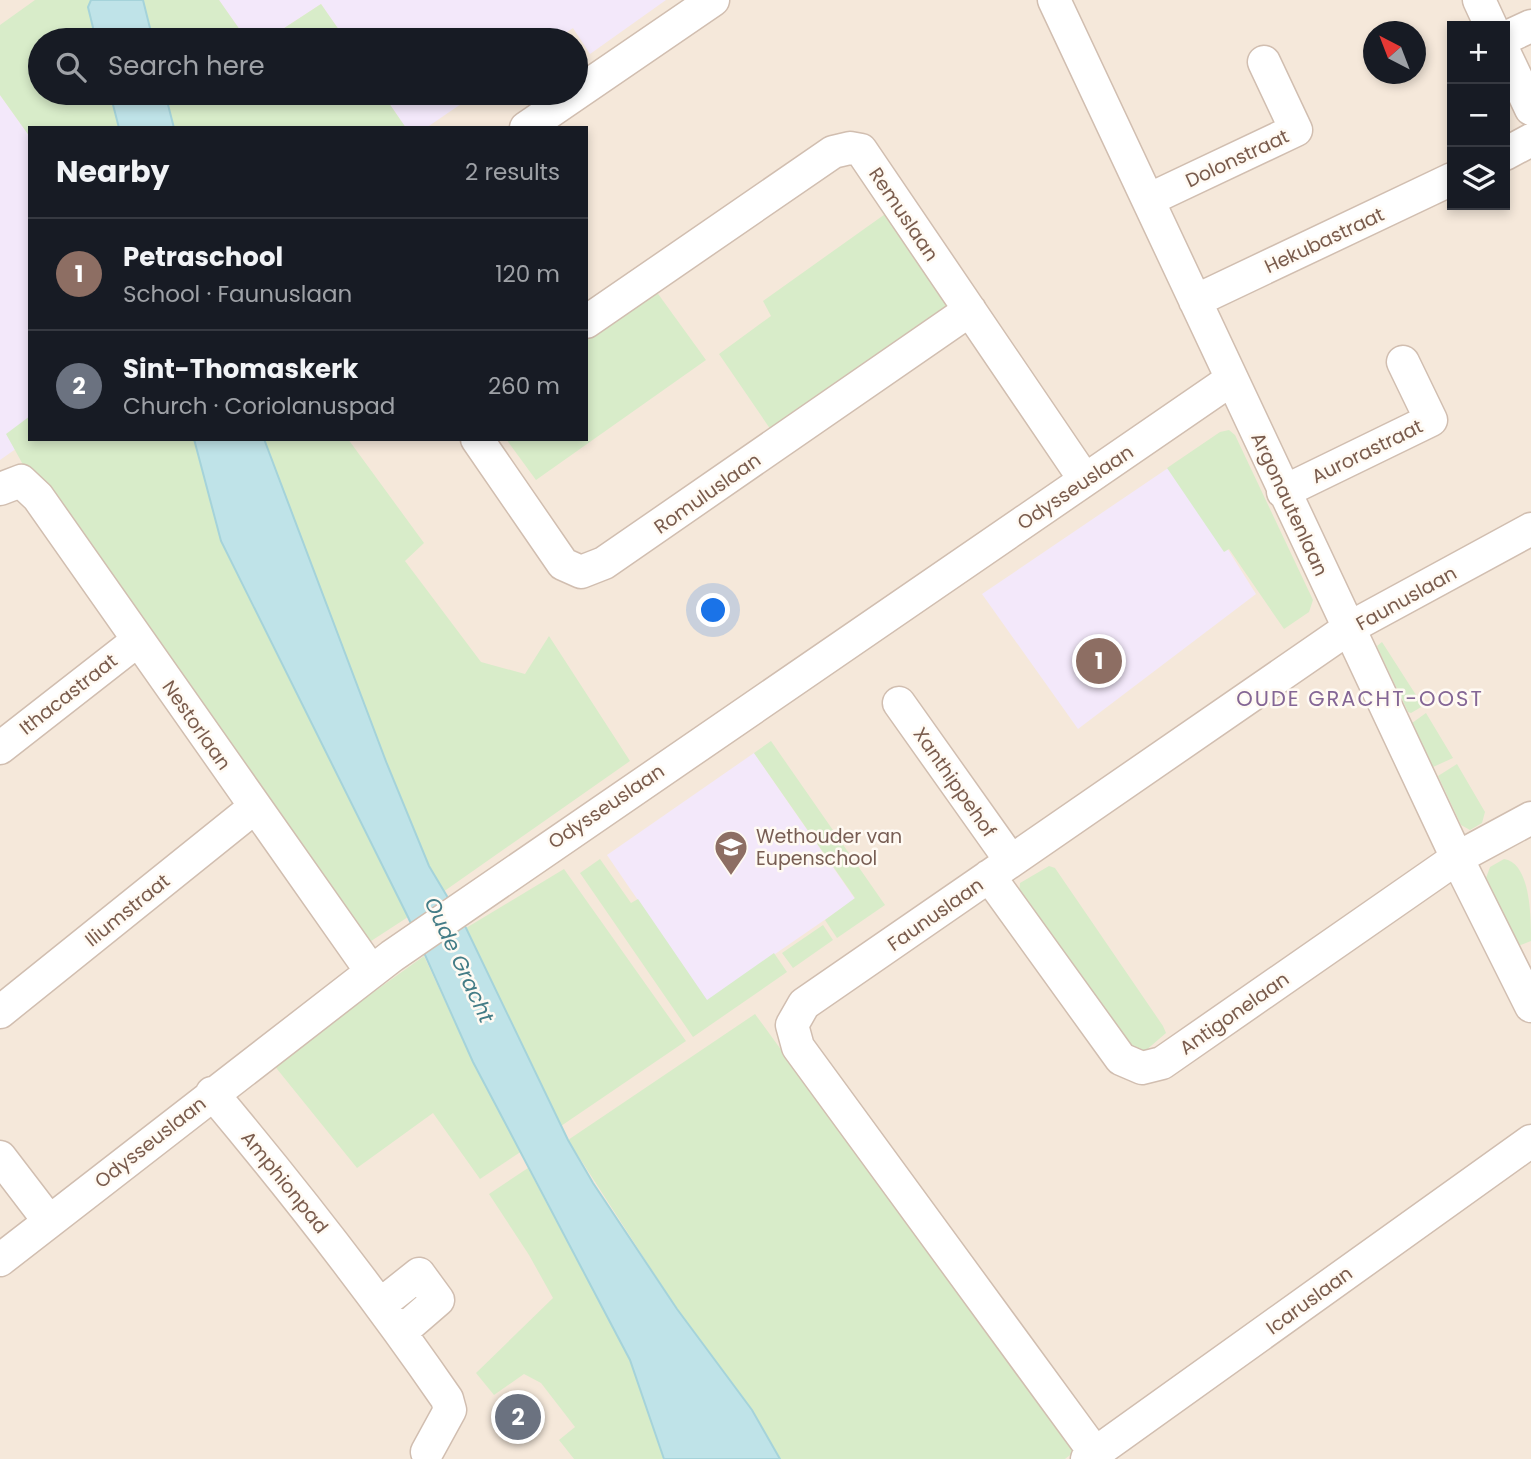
<!DOCTYPE html>
<meta charset="utf-8">
<style>
body{margin:0;font-family:Poppins,sans-serif;background:#242831;color:#f1f3f6}
.controls{position:absolute;right:21px;top:21px;display:grid;overflow:hidden;border-radius:0px;box-shadow:0 4px 10px #0003}
.controls button{width:63px;height:63px;display:grid;place-items:center;padding:0;border:0;border-bottom:2px solid #363941;background:#171b24;color:#f1f3f6;font:35px sans-serif}
.compass{position:absolute;left:1363px;top:21px;width:63px;height:63px;border-radius:50%;background:#171b24;box-shadow:0 4px 10px #0003;rotate:318deg}
.you{position:absolute;left:714px;top:611px;width:24px;height:24px;margin:-18px;border:5px solid #fff;border-radius:50%;background:#1a73e8;box-shadow:0 0 0 10px #1a73e833}
.badge{display:grid;place-items:center;width:46px;height:46px;border-radius:50%;background:#8c9099;color:#fff;font-size:23px;font-weight:700}
.pin{position:absolute;translate:-50% -50%;border:4px solid #fff;box-shadow:0 2px 7px #0006}
.list{margin:0;padding:0;list-style:none}
h2{display:flex;justify-content:space-between;align-items:center;height:91px;margin:0;padding:0 28px;font-size:30px}
h2 small{font-size:23px;font-weight:400;color:#9ea1a6}
.list li{display:grid;grid-template-columns:46px 1fr auto;gap:21px;align-items:center;box-sizing:border-box;height:112px;padding:0 28px;border-top:2px solid #363941}
.list b{display:block;font-size:26px;white-space:nowrap}
.list p{margin:0;font-size:23px;white-space:nowrap;color:#9ea1a6}
.list em{font-size:23px;font-style:normal;color:#9ea1a6}
.icon{flex:none;width:38px;height:38px;fill:none;stroke:currentColor;stroke-width:2;stroke-linecap:round;stroke-linejoin:round}
.map{position:relative;flex:none;width:1531px;height:1459px;overflow:hidden}
.search{position:absolute;background:#171b24;box-shadow:0 4px 10px #0003;left:28px;top:28px;width:560px;height:77px;display:flex;align-items:center;gap:18px;box-sizing:border-box;padding:0 24px;border-radius:38px;color:#9ea1a6;font-size:26px}
.panel{position:absolute;background:#171b24;box-shadow:0 4px 10px #0003;left:28px;top:126px;width:560px;height:315px;border-radius:0px}
.map>svg:first-child{display:block}
.residential{fill:#f5e8da;fill-rule:evenodd}
.education{fill:#f3e8fa}
.green{fill:#d8ecc9}
.water{fill:#bfe3e8;stroke:#a5d3da;stroke-width:2}
.lines{fill:none;stroke-linecap:round;stroke-linejoin:round}
.minor-casing{stroke:#d1beb0;stroke-width:35}
.minor{stroke:#fff;stroke-width:32}
.labels{text-anchor:middle;stroke-width:5;stroke-linejoin:round;paint-order:stroke}
.street-label{font-size:19px;fill:#7a5c4d;stroke:#fffaf3}
.education-label{font-size:19px;fill:#785e54;stroke:#fffaf3;text-anchor:start}
.neighbourhood-label{font-size:21px;letter-spacing:2px;fill:#846695;stroke:#fffaf3}
.water-label{font-size:21px;font-style:italic;fill:#437c86;stroke:#fffaf3}
</style>
<div class="map">
<svg width="1531" height="1459" viewBox="0 0 1531 1459">
<rect width="100%" height="100%" fill="#fdf6ec"/>
<path class="residential" d="M 0,0 L 1531,0 L 1531,1459 L 0,1459 ZM 1452,26 L 1505,26 L 1505,205 L 1452,205 ZM 1374,32 L 1416,32 L 1416,74 L 1374,74 ZM 40,40 L 576,40 L 576,93 L 40,93 ZM 30,128 L 586,128 L 586,439 L 30,439 Z"/>
<path class="education" d="M 219,0 L 666,0 L 590,54 L 573,28 L 555,40 L 346,40 L 321,4 L 266,40 L 247,40 Z
M 382,93 L 477,93 L 426,128 L 406,128 Z
M 0,95 L 30,137 L 30,439 L 0,460 Z
M 1174,464 L 1256,594 L 1078,729 L 982,594 Z
M 754,753 L 855,899 L 707,1001 L 607,855 Z"/>
<path class="green" d="M 35,0 L 91,0 L 89,7 L 96,40 L 40,40 L 40,93 L 110,93 L 119,128 L 30,128 L 30,137 L 0,95 L 0,25 Z
M 143,0 L 219,0 L 247,40 L 153,40 Z
M 321,4 L 346,40 L 266,40 Z
M 165,93 L 382,93 L 406,128 L 174,128 Z
M 888,212 L 955,309 L 773,433 L 719,354 L 771,316 L 763,301 Z
M 656,291 L 706,360 L 536,480 L 506,439 L 586,439 L 586,340 Z
M 30,416 L 30,439 L 194,439 L 221,541 L 408,917 L 368,943 L 26,470 L 6,434 Z
M 1229,430 L 1235,435 L 1313,600 L 1309,612 L 1284,629 L 1229,549 L 1224,552 L 1167,468 L 1220,432 Z
M 264,439 L 348,439 L 424,543 L 405,561 L 481,662 L 525,674 L 549,636 L 630,761 L 443,892 L 429,866 L 387,764 Z
M 1382,642 L 1423,706 L 1411,713 L 1408,712 L 1378,649 L 1377,646 Z
M 1426,713 L 1453,758 L 1433,767 L 1412,723 Z
M 771,741 L 885,905 L 837,938 L 825,920 L 855,898 L 754,753 Z
M 1457,764 L 1485,812 L 1482,823 L 1470,830 L 1461,825 L 1438,776 Z
M 600,859 L 631,903 L 638,899 L 707,1000 L 774,953 L 787,972 L 693,1037 L 580,873 Z
M 1504,859 C 1531,863 1531,918 1531,941 L 1518,946 L 1486,878 L 1490,867 Z
M 1049,866 L 1055,868 L 1163,1026 L 1166,1033 L 1144,1052 L 1130,1049 L 1019,894 L 1020,883 Z
M 564,869 L 686,1041 L 561,1126 L 466,928 Z
M 823,925 L 833,940 L 793,968 L 782,953 Z
M 424,956 L 473,1062 L 522,1151 L 480,1179 L 433,1113 L 357,1168 L 273,1064 Z
M 755,1014 L 1074,1452 L 1065,1459 L 780,1459 L 752,1410 L 677,1309 L 568,1140 Z
M 528,1168 L 630,1360 L 664,1459 L 574,1459 L 559,1440 L 575,1427 L 541,1383 L 524,1374 L 494,1395 L 476,1373 L 553,1298 L 529,1255 L 489,1194 Z"/>
<path class="water" d="M 91,0 L 143,0 L 153,40 L 96,40 L 88,7 Z
M 110,93 L 165,93 L 174,128 L 119,128 Z
M 194,439 L 264,439 L 387,764 L 429,866 L 466,928 L 568,1140 L 593,1183 L 677,1309 L 752,1410 L 780,1459 L 664,1459 L 630,1360 L 473,1062 L 408,917 L 221,541 Z"/>
<g class="lines">
<defs>
<path id="minor" d="M 1054,0 L 1457,858 L 1531,1006
M 1479,0 L 1491,26
M 1505,38 L 1531,26
M 1505,54 L 1531,109
M 526,128 L 713,0
M 1505,154 L 1531,140
M 1148,200 L 1296,130 L 1264,62
M 1195,301 L 1452,179
M 586,322 L 833,152 L 850,148 L 861,150 L 1085,480
M 477,439 L 563,564 L 581,572 L 604,563 L 970,310
M 0,489 L 21,481 L 38,497 L 371,971
M 1283,492 L 1431,420 L 1403,362
M 899,703 L 1011,861
M 0,748 L 137,641
M 989,876 L 1121,1059 L 1142,1068 L 1162,1063 L 1457,858 L 1531,818
M 0,1012 L 255,807
M 212,1093 C 295,1192 374,1293 447,1399 L 450,1410 L 427,1452
M 0,1157 L 49,1221
M 0,1260 L 392,956 L 1232,379
M 380,1305 L 419,1274 L 438,1300 L 401,1332
M 1095,1453 L 798,1047 L 792,1025 L 804,1004 L 1349,628 L 1531,529
M 1087,1459 L 1531,1141"/>
</defs>
<use href="#minor" class="minor-casing"/>
<use href="#minor" class="minor"/>
</g>
<defs>
<symbol id="school-pin" viewBox="-11 -11 22 30"><path d="M0 17L-7.5 6A9.5 9.5 0 1 1 7.5 6Z" fill="#8d6e63" stroke="#fffaf3"/><path d="M0-5L7-2L0 1L-7-2ZM-4 1L0 2.5L4 1V4Q0 6-4 4Z" fill="#fff"/></symbol>
</defs>
<g fill-rule="evenodd">
<use href="#school-pin" x="712" y="828" width="38" height="52"/>
</g>
<g class="labels">
<g class="street-label">
<text transform="translate(1237 158) rotate(-25)" y="7">Dolonstraat</text>
<text transform="translate(904 214) rotate(56)" y="7">Remuslaan</text>
<text transform="translate(1324 240) rotate(-25)" y="7">Hekubastraat</text>
<text transform="translate(1367 451) rotate(-26)" y="7">Aurorastraat</text>
<text transform="translate(1075 487) rotate(-34)" y="7">Odysseuslaan</text>
<text transform="translate(707 493) rotate(-35)" y="7">Romuluslaan</text>
<text transform="translate(1290 504) rotate(65)" y="7">Argonautenlaan</text>
<text transform="translate(1406 598) rotate(-29)" y="7">Faunuslaan</text>
<text transform="translate(68 694) rotate(-38)" y="7">Ithacastraat</text>
<text transform="translate(197 725) rotate(55)" y="7">Nestorlaan</text>
<text transform="translate(955 782) rotate(55)" y="7">Xanthippehof</text>
<text transform="translate(606 806) rotate(-34)" y="7">Odysseuslaan</text>
<text transform="translate(127 910) rotate(-39)" y="7">Iliumstraat</text>
<text transform="translate(935 914) rotate(-35)" y="7">Faunuslaan</text>
<text transform="translate(1234 1013) rotate(-35)" y="7">Antigonelaan</text>
<text transform="translate(150 1142) rotate(-38)" y="7">Odysseuslaan</text>
<text transform="translate(285 1182) rotate(51)" y="7">Amphionpad</text>
<text transform="translate(1309 1300) rotate(-36)" y="7">Icaruslaan</text>
</g>
<g class="education-label">
<text x="756" y="843">Wethouder van<tspan x="756" dy="22">Eupenschool</tspan></text>
</g>
<g class="neighbourhood-label">
<text x="1360" y="706">OUDE GRACHT-OOST</text>
</g>
<g class="water-label">
<text transform="translate(459 960) rotate(65)" y="7">Oude Gracht</text>
</g>
</g>
</svg>
<div class="controls">
<button>+</button>
<button>−</button>
<button><svg class="icon" aria-label="layers" viewBox="0 0 24 24"><path d="M12 4l9 5-9 5-9-5zM3 14l9 5 9-5"/></svg></button>
</div>
<svg class="compass" viewBox="-18 -18 36 36"><path d="M0-13l5 13h-10z" fill="#e53935"/><path d="M0 13l5-13h-10z" fill="#9ea1a6"/></svg>
<div class="you"></div>
<div class="pin badge" style="left:1099px;top:661px;background:#8d6e63">1</div>
<div class="pin badge" style="left:518px;top:1417px;background:#6b7280">2</div>
<div class="search"><svg class="icon" aria-label="search" viewBox="0 0 24 24"><circle cx="10" cy="10" r="6"/><path d="M15 15l6 6"/></svg>Search here</div>
<section class="panel">
<h2>Nearby<small>2 results</small></h2>
<ul class="list">
<li><span class="badge" style="background:#8d6e63">1</span><div><b>Petraschool</b><p>School · Faunuslaan</p></div><em>120 m</em></li>
<li><span class="badge" style="background:#6b7280">2</span><div><b>Sint-Thomaskerk</b><p>Church · Coriolanuspad</p></div><em>260 m</em></li>
</ul>
</section>
</div>
